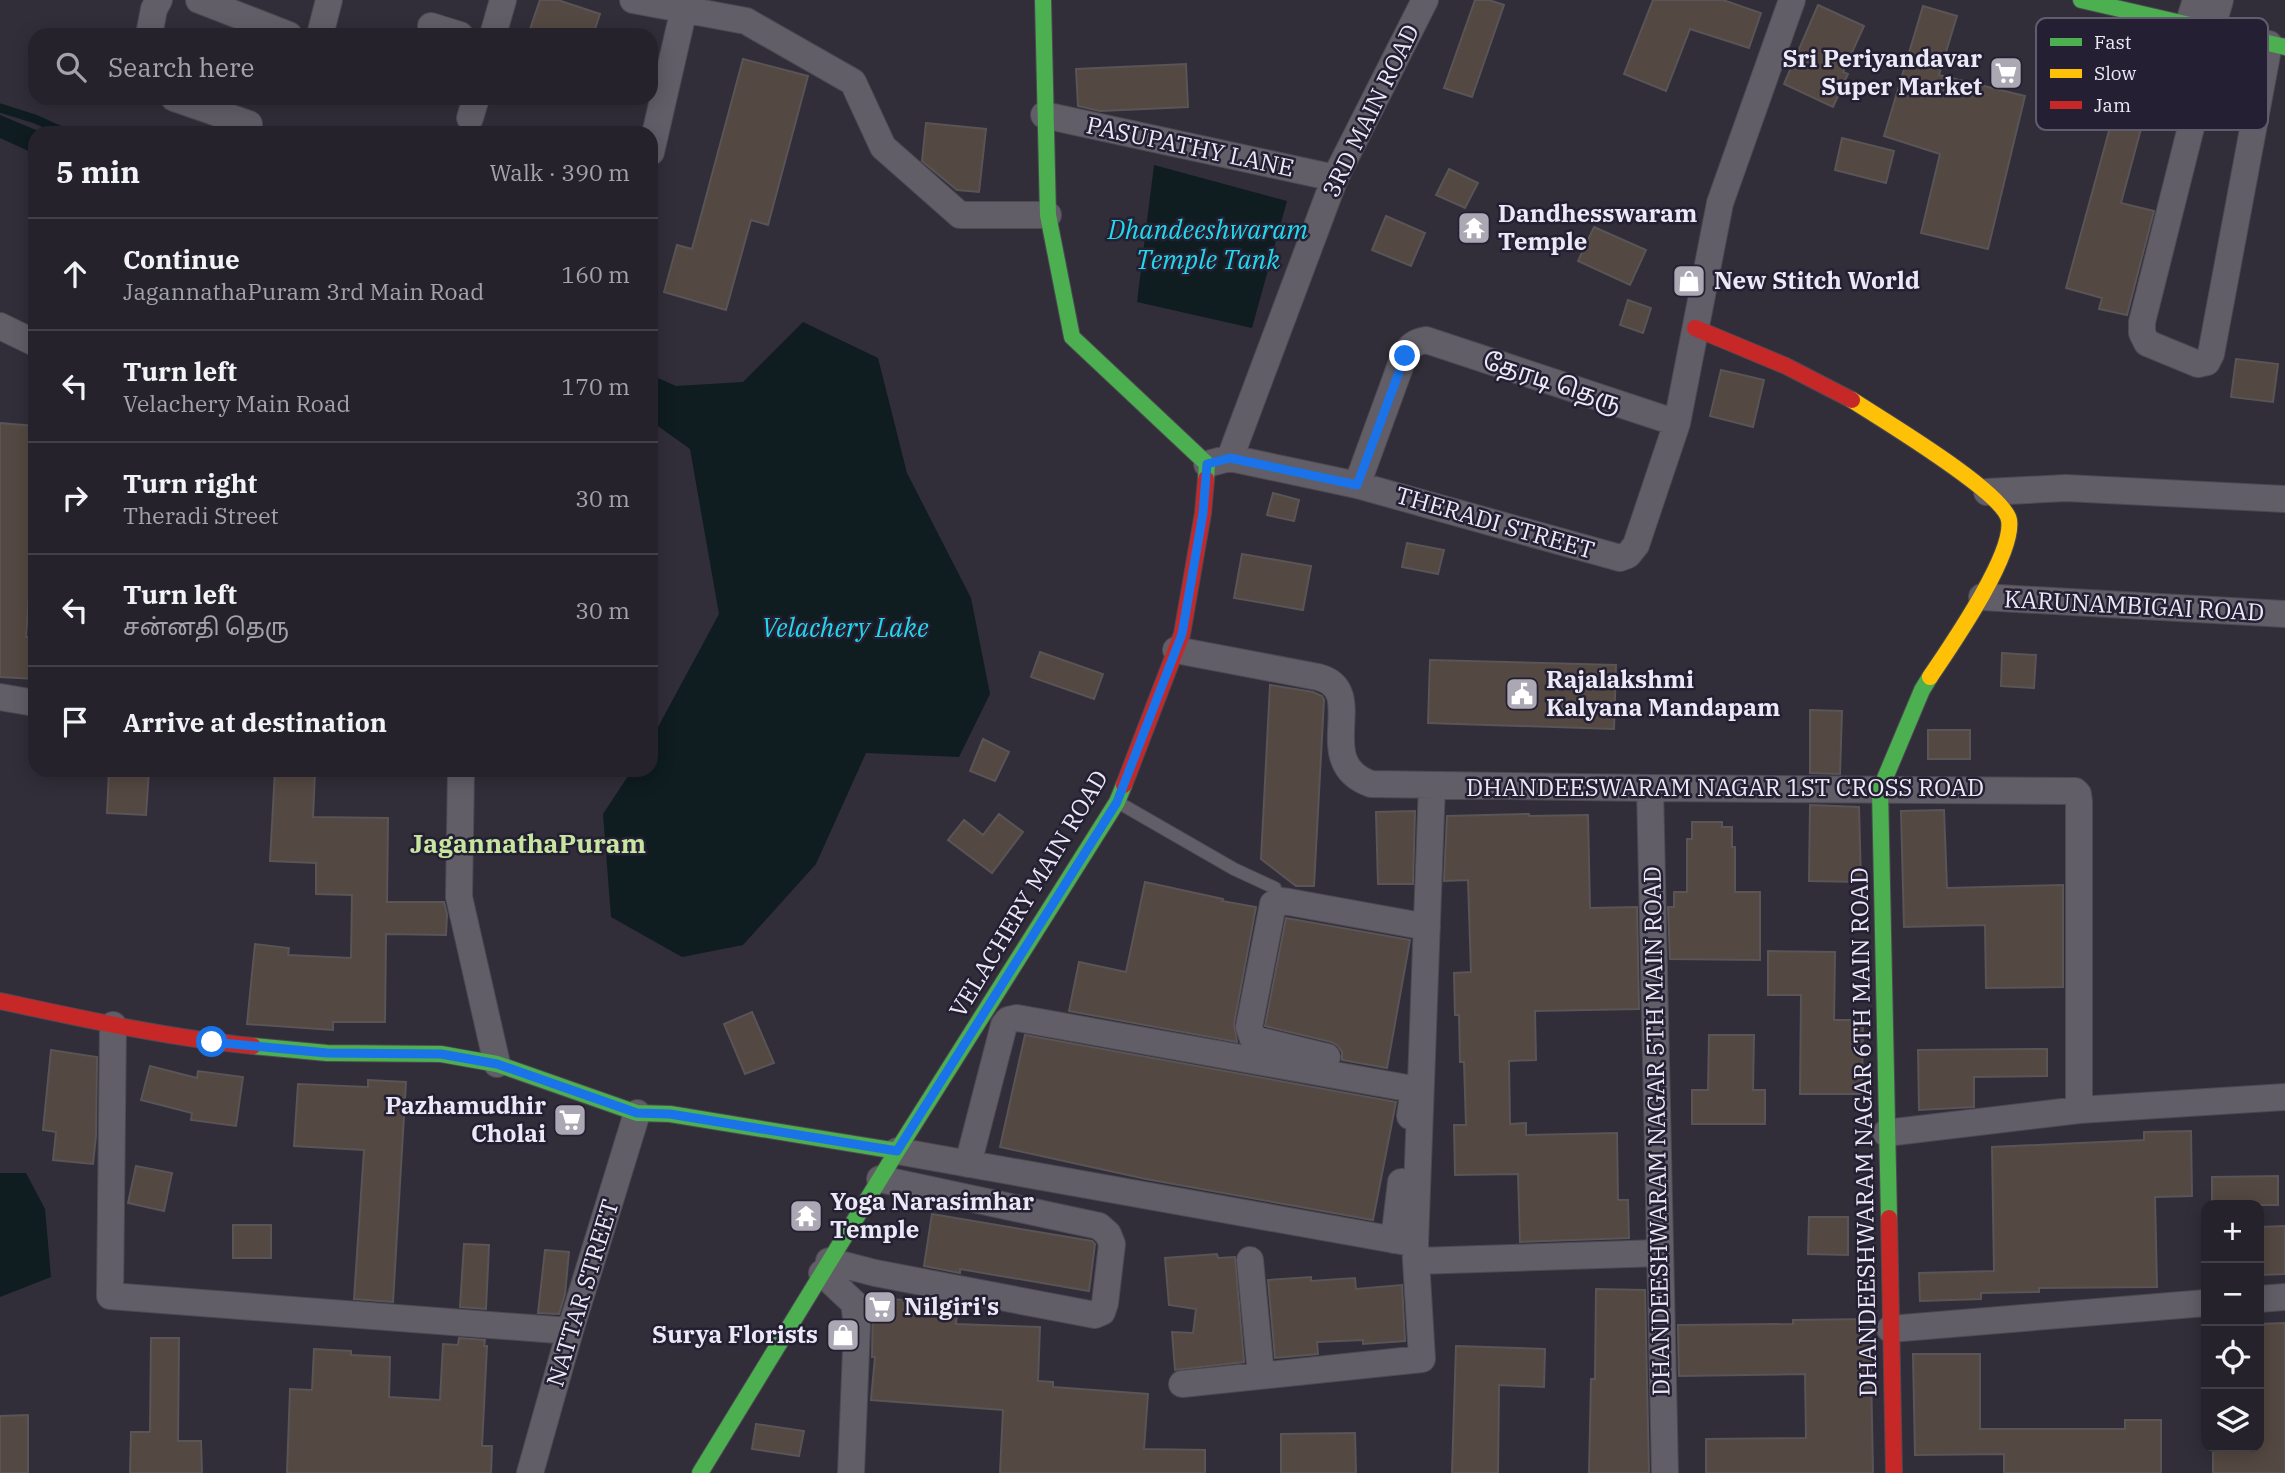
<!DOCTYPE html>
<meta charset="utf-8">
<style>
body{margin:0;font-family:"IBM Plex Serif","Noto Sans Tamil",serif;background:#312f37;color:#f1f3f6}
.controls{position:absolute;right:21px;bottom:21px;display:grid;overflow:hidden;border-radius:14px;box-shadow:0 4px 18px #0003}
.controls button{width:63px;height:63px;display:grid;place-items:center;padding:0;border:0;border-bottom:2px solid #423f47;background:#25222b;color:#f1f3f6;font:35px sans-serif}
.stop{position:absolute;width:21px;height:21px;margin:-16px;border:5px solid #1a73e8;border-radius:50%;background:#fff}
.stop.end{background:#1a73e8;border-color:#fff;box-shadow:0 2px 7px #0008}
.list{margin:0;padding:0;list-style:none}
h2{display:flex;justify-content:space-between;align-items:center;height:91px;margin:0;padding:0 28px;font-size:30px}
h2 small{font-size:23px;font-weight:400;color:#a3a4a9}
.list li{display:grid;grid-template-columns:46px 1fr auto;gap:21px;align-items:center;box-sizing:border-box;height:112px;padding:0 28px;border-top:2px solid #423f47}
.list b{display:block;font-size:26px;white-space:nowrap}
.list p{margin:0;font-size:23px;white-space:nowrap;color:#a3a4a9}
.list em{font-size:23px;font-style:normal;color:#a3a4a9}
.icon{flex:none;width:38px;height:38px;fill:none;stroke:currentColor;stroke-width:2;stroke-linecap:round;stroke-linejoin:round}
.map{position:relative;flex:none;width:2285px;height:1473px;overflow:hidden}
.search{position:absolute;background:#25222b;box-shadow:0 4px 18px #0003;left:28px;top:28px;width:630px;height:77px;display:flex;align-items:center;gap:18px;box-sizing:border-box;padding:0 24px;border-radius:21px;color:#a3a4a9;font-size:26px}
.panel{position:absolute;background:#25222b;box-shadow:0 4px 18px #0003;left:28px;top:126px;width:630px;height:651px;border-radius:21px}
.map>svg:first-child{display:block}
.water{fill:#0f1d20}
.lines{fill:none;stroke-linecap:round;stroke-linejoin:round}
.stream{stroke:#0f1d20;stroke-width:9}
.building{fill:#544842;stroke:#595456;stroke-width:2}
.lane-casing{stroke:#4c4953;stroke-width:14}
.street-casing{stroke:#4c4953;stroke-width:28}
.fast-casing{stroke:#4c4953;stroke-width:18}
.slow-casing{stroke:#4c4953;stroke-width:18}
.jam-casing{stroke:#4c4953;stroke-width:18}
.lane{stroke:#615e67;stroke-width:12}
.street{stroke:#615e67;stroke-width:26}
.fast{stroke:#4caf50;stroke-width:16}
.slow{stroke:#ffc107;stroke-width:16}
.jam{stroke:#c62828;stroke-width:16}
.route{stroke:#1a73e8;stroke-width:9}
.labels{text-anchor:middle;stroke-width:5;stroke-linejoin:round;paint-order:stroke}
.poi-label{font-size:24px;font-weight:bold;fill:#ece9f7;stroke:#241f33;text-anchor:start}
.street-label{font-size:24px;fill:#ece9f7;stroke:#241f33}
.water-label{font-size:26px;font-style:italic;fill:#22d9ec;stroke:#241f33}
.neighbourhood-label{font-size:26px;font-weight:bold;fill:#c6e69f;stroke:#241f33}
.key{fill:#241f33;stroke:#605c6e;stroke-width:2}
.key-label{font-size:19px;fill:#ece9f7}
</style>
<div class="map">
<svg width="2285" height="1473" viewBox="0 0 2285 1473">
<rect width="100%" height="100%" fill="#312e39"/>
<path class="water" d="M 0,115 L 43,133 L 35,133 L 35,154 L 0,138 Z
M 1154,165 L 1287,201 L 1252,328 L 1137,302 Z
M 803,322 L 878,358 L 907,473 L 971,598 L 990,694 L 959,757 L 866,753 L 816,864 L 743,945 L 682,957 L 611,917 L 603,814 L 632,770 L 651,770 L 651,740 L 719,614 L 690,449 L 651,421 L 651,375 L 676,386 L 743,382 Z
M 0,1173 L 26,1173 L 45,1209 L 51,1277 L 0,1297 Z"/>
<g class="lines">
<path class="stream" d="M 0,108 L 35,119 L 66,133"/>
</g>
<path class="building" d="M 540,0 L 558,0 L 600,14 L 593,35 L 528,35 Z
M 1475,0 L 1489,0 L 1504,5 L 1472,97 L 1444,88 Z
M 1653,0 L 1723,0 L 1761,13 L 1749,48 L 1690,29 L 1666,91 L 1624,74 Z
M 1818,5 L 1864,26 L 1843,72 L 1848,74 L 1833,107 L 1784,84 Z
M 1923,6 L 1957,16 L 1939,75 L 2025,96 L 1988,249 L 1921,233 L 1940,154 L 1884,136 Z
M 743,59 L 808,76 L 768,225 L 751,220 L 726,310 L 664,292 L 677,245 L 692,249 Z
M 1186,64 L 1188,107 L 1100,111 L 1078,106 L 1076,69 Z
M 2126,69 L 2155,77 L 2121,203 L 2154,211 L 2127,315 L 2099,309 L 2102,298 L 2066,288 Z
M 926,123 L 986,129 L 979,192 L 957,190 L 922,161 Z
M 1842,138 L 1894,151 L 1886,183 L 1835,170 Z
M 1449,169 L 1478,183 L 1465,208 L 1436,195 Z
M 1386,216 L 1425,233 L 1411,266 L 1372,250 Z
M 1594,227 L 1646,250 L 1630,285 L 1578,261 Z
M 1628,300 L 1651,308 L 1643,333 L 1620,325 Z
M 2236,359 L 2278,364 L 2273,402 L 2231,397 Z
M 1721,370 L 1764,380 L 1753,427 L 1710,416 Z
M 0,423 L 35,426 L 35,551 L 32,550 L 26,637 L 35,637 L 35,679 L 0,677 Z
M 1273,493 L 1299,500 L 1294,521 L 1267,515 Z
M 1407,543 L 1444,550 L 1438,574 L 1402,567 Z
M 1242,554 L 1311,566 L 1303,610 L 1234,598 Z
M 1040,652 L 1103,674 L 1094,699 L 1031,677 Z
M 2002,653 L 2036,655 L 2034,688 L 2001,686 Z
M 1430,660 L 1616,665 L 1614,729 L 1428,723 Z
M 1270,685 L 1313,692 L 1322,696 L 1324,700 L 1314,886 L 1296,886 L 1261,859 Z
M 1810,710 L 1842,711 L 1840,774 L 1810,773 Z
M 1928,730 L 1970,730 L 1970,759 L 1928,759 Z
M 983,739 L 1009,752 L 995,781 L 970,771 Z
M 109,770 L 149,770 L 146,815 L 107,813 Z
M 275,770 L 315,771 L 313,817 L 388,818 L 387,902 L 444,902 L 447,914 L 446,935 L 386,934 L 385,1022 L 333,1022 L 333,1030 L 247,1024 L 255,944 L 289,948 L 288,955 L 351,958 L 352,895 L 316,894 L 316,863 L 270,861 Z
M 1810,805 L 1859,807 L 1861,882 L 1809,881 Z
M 1944,810 L 1947,888 L 2063,885 L 2063,987 L 1986,988 L 1985,925 L 1904,927 L 1901,811 Z
M 1415,811 L 1413,884 L 1378,884 L 1376,812 Z
M 999,814 L 1023,832 L 992,873 L 948,840 L 964,820 L 983,835 Z
M 1529,814 L 1529,816 L 1588,815 L 1590,908 L 1637,907 L 1639,1009 L 1535,1011 L 1536,1060 L 1509,1061 L 1510,1124 L 1526,1123 L 1526,1135 L 1617,1133 L 1618,1200 L 1628,1200 L 1629,1238 L 1520,1242 L 1518,1174 L 1455,1175 L 1454,1125 L 1466,1125 L 1464,1062 L 1460,1062 L 1459,1015 L 1455,1015 L 1454,973 L 1471,972 L 1468,880 L 1444,881 L 1447,816 Z
M 1692,822 L 1722,822 L 1722,827 L 1732,827 L 1732,847 L 1735,847 L 1735,892 L 1760,892 L 1760,960 L 1670,959 L 1668,907 L 1674,907 L 1674,892 L 1687,892 L 1687,839 L 1692,839 Z
M 1145,882 L 1223,899 L 1222,901 L 1256,907 L 1234,1024 L 1237,1042 L 1069,1011 L 1079,962 L 1126,972 Z
M 1286,918 L 1410,940 L 1387,1068 L 1342,1060 L 1342,1052 L 1338,1046 L 1331,1042 L 1265,1026 Z
M 1768,951 L 1835,952 L 1834,1020 L 1863,1020 L 1862,1094 L 1800,1094 L 1801,995 L 1768,995 Z
M 752,1012 L 774,1063 L 745,1074 L 724,1024 Z
M 1025,1035 L 1396,1102 L 1373,1220 L 1146,1179 L 1000,1147 Z
M 1709,1035 L 1754,1035 L 1753,1090 L 1765,1090 L 1765,1124 L 1692,1124 L 1692,1090 L 1708,1090 Z
M 2047,1049 L 2047,1076 L 1974,1077 L 1974,1107 L 1919,1110 L 1918,1050 Z
M 51,1050 L 97,1057 L 96,1136 L 93,1164 L 53,1160 L 56,1132 L 43,1130 Z
M 150,1066 L 197,1078 L 198,1071 L 243,1077 L 236,1126 L 191,1120 L 192,1113 L 141,1100 Z
M 368,1080 L 406,1082 L 393,1302 L 354,1299 L 364,1150 L 294,1146 L 298,1084 L 368,1087 Z
M 2191,1131 L 2192,1196 L 2155,1197 L 2157,1287 L 2039,1288 L 2039,1292 L 1981,1293 L 1981,1299 L 1920,1301 L 1919,1273 L 1994,1271 L 1992,1147 L 2144,1140 L 2144,1132 Z
M 136,1166 L 172,1173 L 164,1211 L 128,1203 Z
M 2278,1176 L 2278,1205 L 2212,1205 L 2212,1177 Z
M 932,1214 L 1092,1241 L 1095,1244 L 1089,1291 L 960,1269 L 960,1273 L 924,1266 Z
M 1809,1217 L 1848,1217 L 1848,1255 L 1808,1254 Z
M 233,1225 L 271,1225 L 271,1258 L 233,1258 Z
M 2285,1226 L 2285,1274 L 2259,1275 L 2259,1227 Z
M 464,1244 L 489,1245 L 486,1309 L 460,1307 Z
M 545,1250 L 569,1252 L 565,1294 L 559,1314 L 538,1313 Z
M 1217,1254 L 1218,1258 L 1235,1257 L 1244,1362 L 1175,1370 L 1172,1332 L 1193,1333 L 1196,1309 L 1169,1305 L 1165,1258 Z
M 1311,1277 L 1311,1281 L 1355,1278 L 1356,1289 L 1402,1285 L 1405,1341 L 1363,1344 L 1363,1340 L 1317,1342 L 1318,1354 L 1275,1358 L 1268,1280 Z
M 1596,1289 L 1645,1290 L 1649,1473 L 1589,1473 L 1591,1379 L 1595,1379 Z
M 873,1298 L 919,1301 L 920,1298 L 958,1305 L 956,1324 L 1040,1327 L 1038,1381 L 1053,1382 L 1053,1387 L 1148,1394 L 1144,1449 L 1205,1450 L 1205,1473 L 1000,1473 L 1003,1410 L 871,1400 L 875,1357 L 872,1357 Z
M 1870,1319 L 1873,1473 L 1706,1473 L 1706,1439 L 1806,1438 L 1805,1374 L 1679,1376 L 1678,1325 L 1793,1324 L 1793,1320 Z
M 2285,1323 L 2285,1473 L 2213,1473 L 2213,1447 L 2259,1447 L 2259,1324 Z
M 151,1338 L 179,1338 L 178,1441 L 201,1441 L 202,1473 L 130,1473 L 131,1432 L 150,1432 Z
M 459,1338 L 485,1340 L 484,1346 L 487,1346 L 482,1446 L 492,1446 L 491,1473 L 287,1473 L 290,1389 L 312,1390 L 314,1349 L 351,1351 L 351,1355 L 390,1357 L 389,1397 L 440,1400 L 443,1344 L 458,1345 Z
M 1456,1346 L 1545,1349 L 1544,1387 L 1499,1385 L 1498,1473 L 1452,1473 Z
M 1913,1354 L 1980,1354 L 1980,1429 L 2125,1429 L 2125,1420 L 2161,1420 L 2161,1473 L 2004,1473 L 2004,1454 L 1915,1455 Z
M 28,1415 L 28,1473 L 0,1473 L 0,1416 Z
M 756,1424 L 804,1431 L 799,1456 L 752,1449 Z
M 1355,1433 L 1356,1473 L 1281,1473 L 1281,1434 Z"/>
<g class="lines">
<defs>
<path id="lane" d="M 1121,804 L 1234,869 L 1275,888"/>
<path id="street" d="M 199,0 L 289,35
M 633,0 L 746,21 L 853,82 L 883,147 L 960,215 L 1048,215
M 2188,25 L 2196,0
M 431,26 L 460,35
M 2211,31 L 2220,0
M 2215,32 L 2142,322 L 2142,333 L 2147,343 L 2198,364 L 2207,362 L 2211,354 L 2269,44
M 149,35 L 154,9 L 159,0
M 320,35 L 329,0
M 493,35 L 503,0
M 174,98 L 249,124
M 1044,115 L 1335,178
M 470,118 L 476,98
M 651,152 L 686,0
M 0,326 L 35,343
M 1230,458 L 1335,178 L 1425,0
M 1207,464 L 1230,458 L 1357,485 L 1620,558 L 1628,555 L 1636,545 L 1677,423 L 1720,203 L 1792,0
M 1357,485 L 1404,356 C 1410,346 1414,342 1426,340 L 1677,423
M 1987,492 L 2066,488 L 2285,499
M 1982,597 L 2285,614
M 1176,650 L 1318,677 C 1371,690 1309,762 1371,784 L 1650,788 L 2075,791 L 2078,794 L 2079,802 L 2079,1110
M 0,697 L 35,703
M 461,770 L 459,897 L 497,1064
M 1650,788 L 1665,1473
M 113,1025 L 110,1296 L 570,1331
M 1327,1057 L 1253,1039 L 1249,1027 L 1273,904 L 1281,901 L 1289,902 L 1427,927
M 1886,1133 L 2079,1110 L 2285,1097
M 897,1151 L 1412,1243
M 968,1164 L 1004,1025 L 1008,1020 L 1017,1018 L 1407,1088 L 1413,1095 L 1410,1116
M 1394,1240 L 1401,1182
M 1250,1260 L 1261,1375
M 829,1261 L 875,1273 L 1095,1315 L 1102,1312 L 1105,1303 L 1112,1244 L 1108,1234 L 1099,1226 L 880,1179
M 1417,1261 L 1660,1253
M 822,1273 L 854,1303 L 857,1326 L 851,1473
M 2259,1299 L 2285,1297
M 1890,1329 L 2206,1303
M 1182,1384 L 1422,1359 L 1415,1244 L 1432,785
M 530,1473 L 570,1331 L 637,1113"/>
<path id="fast" d="M 1043,0 L 1048,215 L 1072,337 L 1207,464 L 1206,479
M 2081,0 L 2285,47
M 253,1046 L 327,1053 L 441,1054 L 497,1064 L 637,1113 L 670,1114 L 897,1151
M 1889,1218 L 1880,790 L 1922,690 L 1930,677
M 700,1473 L 897,1151 L 1117,802 L 1124,785"/>
<path id="slow" d="M 1852,400 C 1881,419 2004,492 2009,520 C 2015,554 1950,647 1930,677"/>
<path id="jam" d="M 1695,328 L 1786,366 L 1852,400
M 1124,785 L 1182,634 L 1203,513 L 1206,479
M 0,1001 C 84,1019 168,1038 253,1046
M 1889,1218 L 1894,1473"/>
</defs>
<use href="#lane" class="lane-casing"/>
<use href="#street" class="street-casing"/>
<use href="#fast" class="fast-casing"/>
<use href="#slow" class="slow-casing"/>
<use href="#jam" class="jam-casing"/>
<use href="#lane" class="lane"/>
<use href="#street" class="street"/>
<use href="#fast" class="fast"/>
<use href="#slow" class="slow"/>
<use href="#jam" class="jam"/>
</g>
<g class="lines">
<path class="route" d="M 212,1042 L 327,1053 L 441,1054 L 497,1064 L 637,1113 L 670,1114 L 897,1151 L 1117,802 L 1182,634 L 1203,513 L 1207,464 L 1230,458 L 1357,485 L 1405,356"/>
</g>
<defs>
<symbol id="supermarket-square" viewBox="-11 -11 22 22"><rect x="-9" y="-9" width="18" height="18" rx="4" fill="#aba8b4" stroke="#241f33"/><path d="M-6-5.5h2.5l.6 2H6L4.5 2H-2.5L-4.4-4H-6ZM-1.5 3.2a1.3 1.3 0 1 0 .1 0ZM3 3.2a1.3 1.3 0 1 0 .1 0Z" fill="#fff"/></symbol>
<symbol id="temple-square" viewBox="-11 -11 22 22"><rect x="-9" y="-9" width="18" height="18" rx="4" fill="#aba8b4" stroke="#241f33"/><path d="M0-6L5-2H3V0L6.5 2.5H4V6H1.5V3h-3V6H-4V2.5H-6.5L-3 0V-2H-5Z" fill="#fff"/></symbol>
<symbol id="shop-square" viewBox="-11 -11 22 22"><rect x="-9" y="-9" width="18" height="18" rx="4" fill="#aba8b4" stroke="#241f33"/><path d="M-5-2.5h2.3a2.7 3.5 0 0 1 5.4 0H5L5.5 6h-11ZM-1.5-2.5h3a1.5 2.3 0 0 0-3 0Z" fill="#fff"/></symbol>
<symbol id="civic-square" viewBox="-11 -11 22 22"><rect x="-9" y="-9" width="18" height="18" rx="4" fill="#aba8b4" stroke="#241f33"/><path d="M-.6-6.5H3V-4.5H.6V-3L4-1V1h2V6H-6V1h2V-1L-.6-3ZM-1.2 2.5V6h2.4V2.5Z" fill="#fff"/></symbol>
</defs>
<g fill-rule="evenodd">
<use href="#supermarket-square" x="1987" y="54" width="38" height="38"/>
<use href="#temple-square" x="1455" y="209" width="38" height="38"/>
<use href="#shop-square" x="1670" y="262" width="38" height="38"/>
<use href="#civic-square" x="1503" y="675" width="38" height="38"/>
<use href="#supermarket-square" x="551" y="1101" width="38" height="38"/>
<use href="#temple-square" x="787" y="1197" width="38" height="38"/>
<use href="#supermarket-square" x="861" y="1288" width="38" height="38"/>
<use href="#shop-square" x="824" y="1316" width="38" height="38"/>
</g>
<g class="labels">
<g class="poi-label">
<text x="1982" y="67" text-anchor="end">Sri Periyandavar<tspan x="1982" dy="28">Super Market</tspan></text>
<text x="1498" y="222">Dandhesswaram<tspan x="1498" dy="28">Temple</tspan></text>
<text x="1714" y="289">New Stitch World</text>
<text x="1546" y="688">Rajalakshmi<tspan x="1546" dy="28">Kalyana Mandapam</tspan></text>
<text x="546" y="1114" text-anchor="end">Pazhamudhir<tspan x="546" dy="28">Cholai</tspan></text>
<text x="830" y="1210">Yoga Narasimhar<tspan x="830" dy="28">Temple</tspan></text>
<text x="904" y="1315">Nilgiri's</text>
<text x="818" y="1343" text-anchor="end">Surya Florists</text>
</g>
<g class="street-label">
<text transform="translate(1371 111) rotate(-64)" y="8">3RD MAIN ROAD</text>
<text transform="translate(1190 147) rotate(12)" y="8">PASUPATHY LANE</text>
<text transform="translate(1552 382) rotate(18)" y="8">தேரடி தெரு</text>
<text transform="translate(1495 523) rotate(16)" y="8">THERADI STREET</text>
<text transform="translate(2134 606) rotate(3)" y="8">KARUNAMBIGAI ROAD</text>
<text x="1725" y="796">DHANDEESWARAM NAGAR 1ST CROSS ROAD</text>
<text transform="translate(1029 894) rotate(-59)" y="8">VELACHERY MAIN ROAD</text>
<text transform="translate(1657 1131) rotate(-91)" y="8">DHANDEESHWARAM NAGAR 5TH MAIN ROAD</text>
<text transform="translate(1864 1132) rotate(-91)" y="8">DHANDEESHWARAM NAGAR 6TH MAIN ROAD</text>
<text transform="translate(583 1293) rotate(-73)" y="8">NATTAR STREET</text>
</g>
<g class="water-label">
<text x="1208" y="239">Dhandeeshwaram<tspan x="1208" dy="30">Temple Tank</tspan></text>
<text x="845" y="637">Velachery Lake</text>
</g>
<g class="neighbourhood-label">
<text x="528" y="853">JagannathaPuram</text>
</g>
</g>
<rect x="2036" y="18" width="232" height="112" rx="10" class="key"/>
<rect x="2050" y="38" width="32" height="8" fill="#4caf50"/>
<rect x="2050" y="69" width="32" height="9" fill="#ffc107"/>
<rect x="2050" y="101" width="32" height="8" fill="#c62828"/>
<g class="key-label">
<text x="2094" y="49">Fast</text>
<text x="2094" y="80">Slow</text>
<text x="2094" y="112">Jam</text>
</g>
</svg>
<div class="controls">
<button>+</button>
<button>−</button>
<button><svg class="icon" aria-label="locate" viewBox="0 0 24 24"><circle cx="12" cy="12" r="6"/><path d="M12 2v4M12 18v4M2 12h4M18 12h4"/></svg></button>
<button><svg class="icon" aria-label="layers" viewBox="0 0 24 24"><path d="M12 4l9 5-9 5-9-5zM3 14l9 5 9-5"/></svg></button>
</div>
<div class="stop" style="left:212px;top:1042px"></div>
<div class="stop end" style="left:1405px;top:356px"></div>
<div class="search"><svg class="icon" aria-label="search" viewBox="0 0 24 24"><circle cx="10" cy="10" r="6"/><path d="M15 15l6 6"/></svg>Search here</div>
<section class="panel">
<h2>5 min<small>Walk · 390 m</small></h2>
<ul class="list">
<li><svg class="icon" aria-label="ahead" viewBox="0 0 24 24"><path d="M12 20V5M6 11l6-6 6 6"/></svg><div><b>Continue</b><p>JagannathaPuram 3rd Main Road</p></div><em>160 m</em></li>
<li><svg class="icon" aria-label="left" viewBox="0 0 24 24"><path d="M17 20v-9H6M10 6l-5 5 5 5"/></svg><div><b>Turn left</b><p>Velachery Main Road</p></div><em>170 m</em></li>
<li><svg class="icon" aria-label="right" viewBox="0 0 24 24"><path d="M7 20v-9h11M14 6l5 5-5 5"/></svg><div><b>Turn right</b><p>Theradi Street</p></div><em>30 m</em></li>
<li><svg class="icon" aria-label="left" viewBox="0 0 24 24"><path d="M17 20v-9H6M10 6l-5 5 5 5"/></svg><div><b>Turn left</b><p>சன்னதி தெரு</p></div><em>30 m</em></li>
<li><svg class="icon" aria-label="arrive" viewBox="0 0 24 24"><path d="M6 21V4h12l-3 4 3 4H6"/></svg><div><b>Arrive at destination</b></div></li>
</ul>
</section>
</div>
